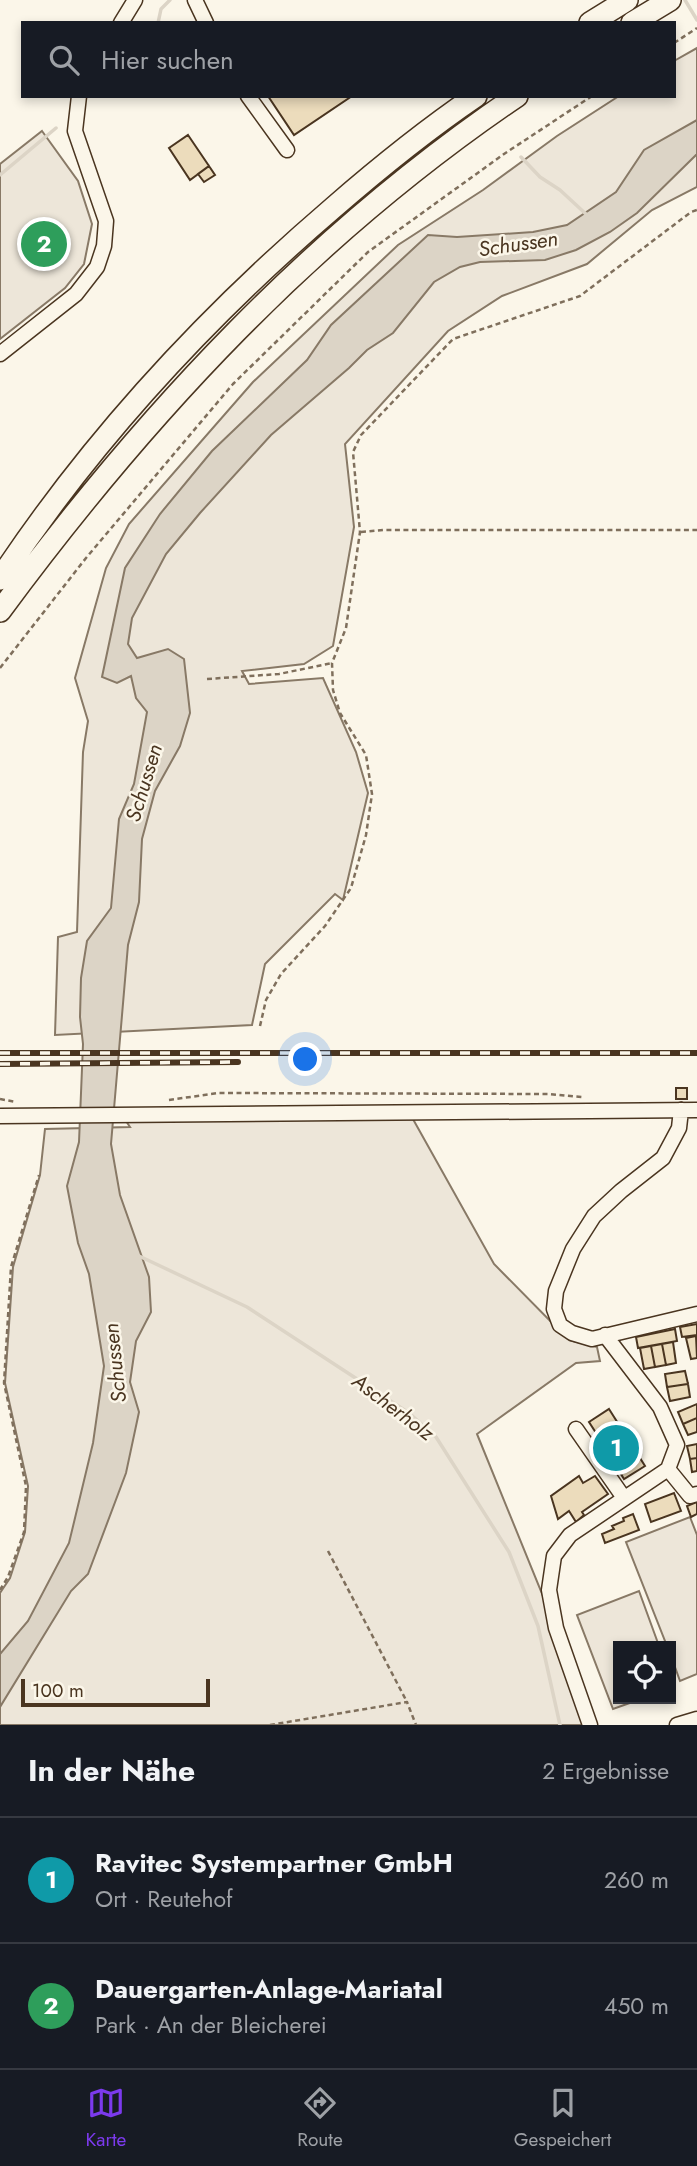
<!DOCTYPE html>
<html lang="de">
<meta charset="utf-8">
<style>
body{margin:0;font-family:Jost,sans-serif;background:#242831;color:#f1f3f6}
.controls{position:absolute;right:21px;bottom:21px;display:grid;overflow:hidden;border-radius:0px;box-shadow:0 4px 10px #0003}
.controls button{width:63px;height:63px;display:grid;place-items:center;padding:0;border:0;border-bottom:2px solid #363941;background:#171b24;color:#f1f3f6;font:35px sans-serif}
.scale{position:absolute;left:21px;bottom:18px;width:189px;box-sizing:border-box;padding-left:7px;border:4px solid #4a3520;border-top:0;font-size:19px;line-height:24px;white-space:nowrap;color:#4a3520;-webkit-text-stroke:5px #fbf6e9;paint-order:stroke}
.you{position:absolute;left:306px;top:1060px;width:24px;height:24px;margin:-18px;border:5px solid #fff;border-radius:50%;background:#1a73e8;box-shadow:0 0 0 10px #1a73e833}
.badge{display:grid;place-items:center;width:46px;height:46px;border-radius:50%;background:#7c3aed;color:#fff;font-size:23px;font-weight:700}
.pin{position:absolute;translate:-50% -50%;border:4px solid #fff;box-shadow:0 2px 7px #0006}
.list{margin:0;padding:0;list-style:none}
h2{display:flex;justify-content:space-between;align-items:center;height:91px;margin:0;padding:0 28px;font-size:30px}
h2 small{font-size:23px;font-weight:400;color:#9ea1a6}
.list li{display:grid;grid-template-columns:46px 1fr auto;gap:21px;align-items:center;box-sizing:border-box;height:126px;padding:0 28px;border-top:2px solid #363941}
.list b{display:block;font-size:26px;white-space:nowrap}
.list p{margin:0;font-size:23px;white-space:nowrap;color:#9ea1a6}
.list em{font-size:23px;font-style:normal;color:#9ea1a6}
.icon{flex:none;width:38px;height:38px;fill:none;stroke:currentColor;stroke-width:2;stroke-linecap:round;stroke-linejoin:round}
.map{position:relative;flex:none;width:697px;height:1725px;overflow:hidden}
.search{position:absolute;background:#171b24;box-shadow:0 4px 10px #0003;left:21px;right:21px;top:21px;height:77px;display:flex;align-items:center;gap:18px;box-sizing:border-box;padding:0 24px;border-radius:0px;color:#9ea1a6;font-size:26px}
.sheet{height:343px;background:#171b24}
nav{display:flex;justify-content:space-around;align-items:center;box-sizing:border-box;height:98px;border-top:2px solid #363941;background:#171b24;font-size:19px;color:#9ea1a6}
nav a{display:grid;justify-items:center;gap:4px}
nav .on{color:#7c3aed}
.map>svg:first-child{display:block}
.green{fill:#ede6d9;stroke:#887966;stroke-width:2}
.water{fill:#dcd4c6;stroke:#887966;stroke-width:2}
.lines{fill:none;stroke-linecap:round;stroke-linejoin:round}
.stream{stroke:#dcd4c6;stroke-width:3.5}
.building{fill:#ecdcbc;stroke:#4a3520;stroke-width:2}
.minor-casing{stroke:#4a3520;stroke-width:17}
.highway-casing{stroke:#4a3520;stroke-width:24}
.path{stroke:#7f6f5c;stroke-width:2.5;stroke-dasharray:5 3.5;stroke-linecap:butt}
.minor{stroke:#fbf6e9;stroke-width:14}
.highway{stroke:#fbf6e9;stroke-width:21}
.rail-casing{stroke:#4a3520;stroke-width:6}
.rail{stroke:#fbf6e9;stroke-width:3.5;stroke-dasharray:10;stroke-linecap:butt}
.labels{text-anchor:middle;stroke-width:5;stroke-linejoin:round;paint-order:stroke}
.water-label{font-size:21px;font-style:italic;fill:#4a3520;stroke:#fbf6e9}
</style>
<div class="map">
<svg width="697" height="1725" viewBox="0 0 697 1725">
<rect width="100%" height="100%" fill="#fbf6e9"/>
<path class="green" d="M 697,48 L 697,187 L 652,210 L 587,264 L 502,296 L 448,331 L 345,444 L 354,527 L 333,646 L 304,664 L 242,671 L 249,684 L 323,678 L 356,752 L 368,793 L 343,900 L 335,894 L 265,964 L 252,1025 L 55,1035 L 58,937 L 77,932 L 83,752 L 88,721 L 75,678 L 106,568 L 129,524 L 253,382 L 398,245 L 483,190 L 557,136 L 619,96 L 674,96 L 674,61 Z
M 42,131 L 78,181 L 92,224 L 84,264 L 65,288 L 0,339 L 0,164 Z
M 409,1112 L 494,1264 L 569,1340 L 597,1347 L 600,1361 L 576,1363 L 477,1434 L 556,1628 L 590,1725 L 0,1725 L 0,1593 L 10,1578 L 25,1532 L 28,1486 L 5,1383 L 13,1267 L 40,1175 L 45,1129 L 130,1127 L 122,1115 Z
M 690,1517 L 697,1535 L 697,1674 L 680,1681 L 671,1656 L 671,1646 L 667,1646 L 626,1542 Z
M 639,1591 L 659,1646 L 618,1646 L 618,1699 L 641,1699 L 613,1709 L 577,1615 Z"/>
<path class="water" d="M 697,120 L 697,154 L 637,213 L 610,232 L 576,250 L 545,260 L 480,262 L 460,267 L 434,282 L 393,333 L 367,350 L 349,368 L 271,435 L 200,513 L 166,554 L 132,618 L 128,644 L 137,658 L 168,649 L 184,659 L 190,713 L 180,746 L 155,791 L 142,839 L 139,902 L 128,945 L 111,1144 L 120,1195 L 149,1277 L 151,1312 L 136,1341 L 130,1382 L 139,1412 L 126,1473 L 88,1574 L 71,1591 L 0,1707 L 0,1654 L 28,1621 L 69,1543 L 93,1443 L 104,1366 L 89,1274 L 78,1243 L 67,1186 L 79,1142 L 83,1044 L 80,1017 L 81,978 L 87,941 L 111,908 L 119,819 L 134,784 L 147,712 L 136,698 L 131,676 L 117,683 L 102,677 L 125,568 L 160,514 L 212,451 L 307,360 L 331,325 L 428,235 L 457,237 L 533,232 L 567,225 L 616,192 L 644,150 Z"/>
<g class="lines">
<path class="stream" d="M 685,0 L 697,20
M 158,23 L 161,9 L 170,0
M 521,157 L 540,177 L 560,190 L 587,215
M 0,175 L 56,128
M 139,1256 L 247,1307 L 409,1413 L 436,1437 L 509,1552 L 538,1626 L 560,1725"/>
</g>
<path class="building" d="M 268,96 L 352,96 L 294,135 Z
M 188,135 L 209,166 L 190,180 L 169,148 Z
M 209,166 L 215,175 L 204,182 L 198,174 Z
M 676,1088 L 687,1088 L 687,1099 L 676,1099 Z
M 697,1324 L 697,1335 L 682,1337 L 680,1327 Z
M 675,1329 L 677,1341 L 638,1348 L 636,1337 Z
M 696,1336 L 697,1358 L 691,1359 L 686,1338 Z
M 673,1342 L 676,1363 L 666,1365 L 662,1344 Z
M 662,1344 L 666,1365 L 655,1367 L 651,1346 Z
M 651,1346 L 655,1367 L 644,1369 L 640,1348 Z
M 685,1371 L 688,1384 L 667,1387 L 665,1374 Z
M 688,1384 L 690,1397 L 670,1401 L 667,1387 Z
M 697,1404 L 697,1418 L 683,1424 L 678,1412 Z
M 609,1409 L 645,1466 L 624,1479 L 610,1456 L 605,1459 L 593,1440 L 598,1436 L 589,1422 Z
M 697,1418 L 697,1432 L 688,1435 L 683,1424 Z
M 697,1444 L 697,1458 L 690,1459 L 687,1446 Z
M 697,1458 L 697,1471 L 692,1472 L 690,1459 Z
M 579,1476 L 583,1483 L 595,1476 L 608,1494 L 582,1512 L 584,1515 L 576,1522 L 569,1511 L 558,1519 L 551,1496 Z
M 674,1493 L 681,1511 L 651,1522 L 645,1504 Z
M 697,1502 L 697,1514 L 691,1517 L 687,1506 Z
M 633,1514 L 639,1530 L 605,1543 L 602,1534 L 614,1529 L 612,1526 L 624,1521 L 623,1518 Z"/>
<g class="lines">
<defs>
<path id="minor" d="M 195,0 L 206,23
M 121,23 L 135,0
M 248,96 L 287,150
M 0,354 L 76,294 L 97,267 L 104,246 L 106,221 L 75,131 L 79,96
M 681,1110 L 679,1128 L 663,1158 L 621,1191 L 594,1216 L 573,1249 L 556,1291 L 554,1309 L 560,1325 L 572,1333 L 592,1339 L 697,1314
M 0,1116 L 697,1110
M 576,1429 L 624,1498
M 668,1469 L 690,1496 L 697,1494
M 590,1725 L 556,1628 L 549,1590 L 554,1556 L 570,1535 L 668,1469 L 677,1445 L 660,1407 L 605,1335
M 677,1725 L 697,1719"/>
<path id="highway" d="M 590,23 L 627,0
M 632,23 L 670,0
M 0,579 C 92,440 207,316 333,208 C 379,168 426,130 476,96
M 0,611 C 147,412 312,235 517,96"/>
</defs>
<use href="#minor" class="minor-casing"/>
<use href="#highway" class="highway-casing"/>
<path class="path" d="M 674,43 L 697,28
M 361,532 L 384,530 L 697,530
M 0,668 L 86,558 L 233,384 L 368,252 L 504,154 L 592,96
M 207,679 L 279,674 L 332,663
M 260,1026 L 266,1000 L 281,974 L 325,926 L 351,888 L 366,835 L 372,794 L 366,755 L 340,713 L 333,690 L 332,663 L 346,628 L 360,532 L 353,452 L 361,435 L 453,339 L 580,296 L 691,212 L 697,210
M 0,1099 L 16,1102
M 169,1100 L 218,1093 L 549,1094 L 582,1097
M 328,1551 L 407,1702
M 0,1590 L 8,1577 L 24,1532 L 26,1486 L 4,1383 L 11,1267 L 39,1175
M 270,1725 L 407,1702 L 416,1725"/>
<use href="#minor" class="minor"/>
<use href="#highway" class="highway"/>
<defs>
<path id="rail" d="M 0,1053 L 697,1053
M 0,1064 L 238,1062"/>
</defs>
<use href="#rail" class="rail-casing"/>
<use href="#rail" class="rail"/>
</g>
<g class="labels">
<g class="water-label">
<text transform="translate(518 244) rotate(-8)" y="7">Schussen</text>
<text transform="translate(144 783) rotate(-73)" y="7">Schussen</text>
<text transform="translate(115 1363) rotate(-96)" y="7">Schussen</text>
<text transform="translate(393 1407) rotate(37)" y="7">Ascherholz</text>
</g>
</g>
</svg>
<div class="controls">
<button><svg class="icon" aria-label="locate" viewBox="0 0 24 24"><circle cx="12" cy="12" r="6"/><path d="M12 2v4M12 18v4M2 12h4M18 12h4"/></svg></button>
</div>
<div class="scale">100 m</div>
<div class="you"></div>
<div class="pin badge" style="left:616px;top:1448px;background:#0f9aa8">1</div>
<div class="pin badge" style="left:44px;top:244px;background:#2e9e5b">2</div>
<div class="search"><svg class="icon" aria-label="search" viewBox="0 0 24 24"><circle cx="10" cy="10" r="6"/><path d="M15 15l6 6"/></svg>Hier suchen</div>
</div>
<section class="sheet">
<h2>In der Nähe<small>2 Ergebnisse</small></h2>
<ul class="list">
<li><span class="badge" style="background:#0f9aa8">1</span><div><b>Ravitec Systempartner GmbH</b><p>Ort · Reutehof</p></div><em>260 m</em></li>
<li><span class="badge" style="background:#2e9e5b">2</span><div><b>Dauergarten-Anlage-Mariatal</b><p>Park · An der Bleicherei</p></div><em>450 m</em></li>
</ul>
</section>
<nav>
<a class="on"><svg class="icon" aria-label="map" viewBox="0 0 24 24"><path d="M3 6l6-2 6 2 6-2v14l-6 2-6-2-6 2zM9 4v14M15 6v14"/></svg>Karte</a>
<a><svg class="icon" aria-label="directions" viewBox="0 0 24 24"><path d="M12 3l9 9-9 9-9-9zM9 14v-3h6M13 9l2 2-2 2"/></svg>Route</a>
<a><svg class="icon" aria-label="saved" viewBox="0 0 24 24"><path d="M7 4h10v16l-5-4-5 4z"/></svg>Gespeichert</a>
</nav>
